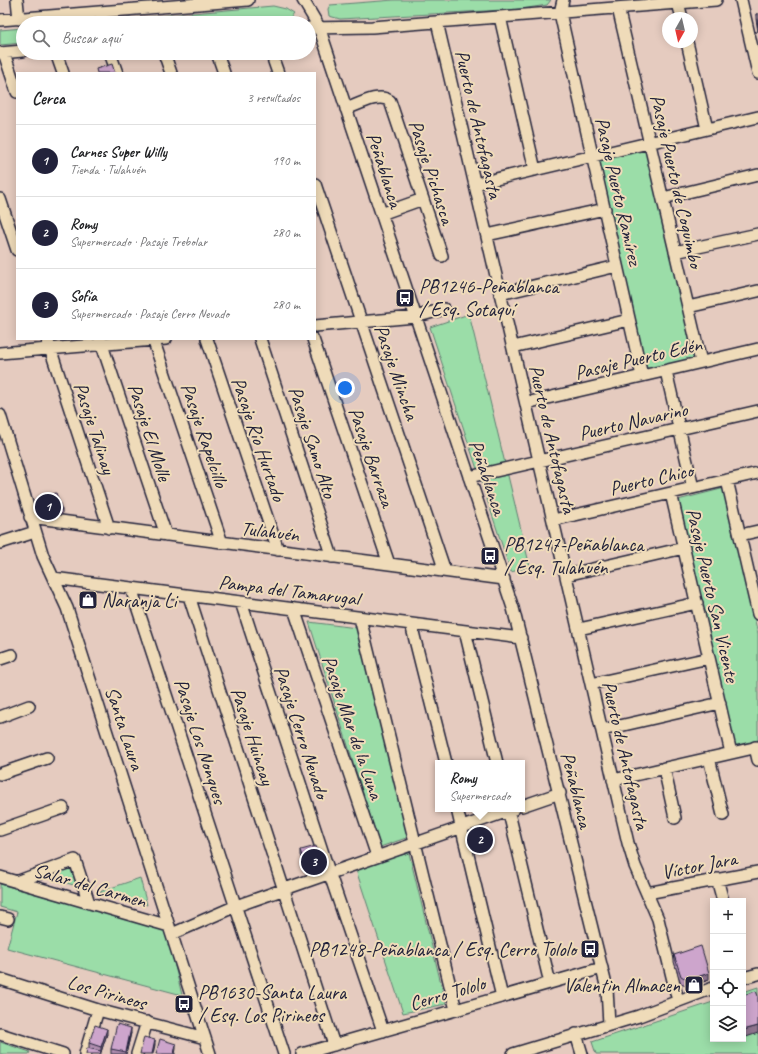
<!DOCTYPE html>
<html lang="es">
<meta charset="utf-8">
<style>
body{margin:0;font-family:Caveat,sans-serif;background:#f6f6f6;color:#202124}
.controls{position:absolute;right:12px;bottom:12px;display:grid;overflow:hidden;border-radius:0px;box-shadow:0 2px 10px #0003}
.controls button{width:36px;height:36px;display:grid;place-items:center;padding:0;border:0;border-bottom:1px solid #e0e0e0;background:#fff;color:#202124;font:20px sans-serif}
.compass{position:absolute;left:662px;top:12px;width:36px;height:36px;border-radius:50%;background:#fff;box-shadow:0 2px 10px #0003;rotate:188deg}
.you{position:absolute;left:345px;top:388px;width:14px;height:14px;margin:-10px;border:3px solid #fff;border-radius:50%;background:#1a73e8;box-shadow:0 0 0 6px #1a73e833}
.badge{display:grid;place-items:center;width:26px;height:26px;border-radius:50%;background:#22223b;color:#fff;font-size:13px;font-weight:700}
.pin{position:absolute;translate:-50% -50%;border:2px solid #fff;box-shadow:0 1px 4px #0006}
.popup{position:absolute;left:435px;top:760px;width:90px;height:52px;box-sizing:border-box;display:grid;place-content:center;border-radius:0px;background:#fff;filter:drop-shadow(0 1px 3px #0005);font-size:13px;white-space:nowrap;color:#757577}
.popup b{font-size:15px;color:#202124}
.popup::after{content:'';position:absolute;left:50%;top:100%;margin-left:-8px;border:8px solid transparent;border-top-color:#fff}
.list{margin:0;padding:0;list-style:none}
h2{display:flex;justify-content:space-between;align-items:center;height:52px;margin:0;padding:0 16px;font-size:17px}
h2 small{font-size:13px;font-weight:400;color:#757577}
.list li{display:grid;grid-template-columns:26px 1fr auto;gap:12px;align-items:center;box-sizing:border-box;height:72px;padding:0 16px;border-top:1px solid #e0e0e0}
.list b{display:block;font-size:15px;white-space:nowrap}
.list p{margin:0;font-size:13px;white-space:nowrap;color:#757577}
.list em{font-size:13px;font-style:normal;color:#757577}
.icon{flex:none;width:22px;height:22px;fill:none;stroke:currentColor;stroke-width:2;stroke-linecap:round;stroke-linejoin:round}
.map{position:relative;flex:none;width:758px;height:1054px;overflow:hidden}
.search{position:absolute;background:#fff;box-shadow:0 2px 10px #0003;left:16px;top:16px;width:300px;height:44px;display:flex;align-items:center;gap:10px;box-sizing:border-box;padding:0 14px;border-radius:22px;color:#757577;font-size:15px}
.panel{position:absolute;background:#fff;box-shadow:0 2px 10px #0003;left:16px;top:72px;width:300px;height:268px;border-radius:0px}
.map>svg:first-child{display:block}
.green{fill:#9bdda8;stroke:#5e8072}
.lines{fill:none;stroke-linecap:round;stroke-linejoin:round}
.minor-casing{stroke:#22223b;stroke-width:14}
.minor{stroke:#efdbb9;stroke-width:11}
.wall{fill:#b08eaf;stroke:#22223b}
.shaded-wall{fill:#90748f;stroke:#22223b}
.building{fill:#cda5cc;stroke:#22223b}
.labels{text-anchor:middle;stroke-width:4;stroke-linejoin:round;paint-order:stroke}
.street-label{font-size:20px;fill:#22223b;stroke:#efdbb9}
.poi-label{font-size:20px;fill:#22223b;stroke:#efdbb9;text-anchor:start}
</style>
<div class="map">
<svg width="758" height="1054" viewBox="0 0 758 1054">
<rect width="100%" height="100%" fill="#e5cbbf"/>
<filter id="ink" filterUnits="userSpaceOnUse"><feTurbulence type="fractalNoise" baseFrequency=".025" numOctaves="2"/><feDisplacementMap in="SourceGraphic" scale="8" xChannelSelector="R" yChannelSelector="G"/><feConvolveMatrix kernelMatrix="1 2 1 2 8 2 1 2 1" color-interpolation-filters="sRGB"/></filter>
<g filter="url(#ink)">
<path class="green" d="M 394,0 L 551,0 L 547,5 L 521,9 L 340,19 L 329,16 L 328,9 L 330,5 Z
M 273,6 L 286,9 L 294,14 L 290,19 L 261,23 L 79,23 Z
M 23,28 L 23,43 L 0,45 L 0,30 Z
M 647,149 L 697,359 L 647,371 L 598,160 Z
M 469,314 L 530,567 L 511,572 L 430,327 Z
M 725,488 L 758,634 L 758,740 L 734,746 L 678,500 Z
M 309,622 L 357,628 L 409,837 L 380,847 Z
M 409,853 L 446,1004 L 403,1013 L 355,867 Z
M 70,867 L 77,886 L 42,876 Z
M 140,878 L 147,905 L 99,892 Z
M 0,884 L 166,930 L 182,995 L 7,948 L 17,912 L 0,907 Z
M 758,987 L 758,1054 L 596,1054 L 592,1042 L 713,1002 L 713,1039 L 743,1039 L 743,992 Z
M 0,1042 L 30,1052 L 29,1054 L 0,1054 Z"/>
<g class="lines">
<defs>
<path id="minor" d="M 17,0 L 19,19
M 303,0 L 319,27 L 513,608 L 607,989 L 609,1024
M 563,0 L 560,13 L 642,376
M 741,0 L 758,73
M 678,3 L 682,18
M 618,8 L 701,362
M 500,17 L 535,170
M 0,20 L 248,0
M 437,22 L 628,843 L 635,866 L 658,919 L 678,1001
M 309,28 L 372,27 L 716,0
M 687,42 L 707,129
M 0,53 L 23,51
M 4,53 L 17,92
M 56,53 L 63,73
M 110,53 L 117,73
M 164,53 L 171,73
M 217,53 L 224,73
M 271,53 L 278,73
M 346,109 C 358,105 379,92 390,101 L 442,256
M 315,184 L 445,571
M 475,184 L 758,117
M 663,198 L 758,175
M 0,199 L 17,250
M 381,214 L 423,199
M 487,235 L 605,209
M 675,252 L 758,234
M 500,294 L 617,266
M 688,307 L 758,291
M 315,326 L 415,317 L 444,309
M 47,339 L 109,528
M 100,339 L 166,535
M 153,339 L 222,543
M 207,339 L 278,550
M 260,339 L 332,557
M 313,339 L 389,564
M 513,347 L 629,320
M 0,353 L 166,339
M 666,371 L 693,488
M 526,403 L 758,349
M 0,415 L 43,556 L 67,608 L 210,1054
M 469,477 L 758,411
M 727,480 L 758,614
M 671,493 L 731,753
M 30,517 L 504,579
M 553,520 L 758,473
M 740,535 L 758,531
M 0,543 L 35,532
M 566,575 L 684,548
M 53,578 L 521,638
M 131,588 L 284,1054
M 189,596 L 334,1045
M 241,602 L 329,872 L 383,1031
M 294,609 L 377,856
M 360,618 L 456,1010
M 411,624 L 446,763
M 579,629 L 697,603
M 465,631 L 497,763
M 0,659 L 12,655
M 591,684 L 709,658
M 0,717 L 29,706
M 602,730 L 720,703
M 755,747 L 758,760
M 709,758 L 723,815
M 664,768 L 675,818
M 0,774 L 47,758
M 613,780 L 758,747
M 522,806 L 560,793
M 457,809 L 502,997
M 508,809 L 550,983
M 0,830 L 63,808
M 0,877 L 169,926
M 717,879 L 723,901
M 16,882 L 75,860 L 89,903
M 647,893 L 758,872
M 0,917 L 8,919
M 172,934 L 236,906 L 514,809
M 743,978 L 758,974
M 0,979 L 98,1010 L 205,1038
M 0,1034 L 63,1054
M 576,1034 L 582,1054
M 85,1054 L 98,1010
M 137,1054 L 147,1022
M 302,1054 L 602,968
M 513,1054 L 639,1016 L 713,988"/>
</defs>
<use href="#minor" class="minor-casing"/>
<use href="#minor" class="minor"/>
</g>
<path class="wall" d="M 756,14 L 758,14 L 758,32 L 756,19 Z
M 42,497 L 62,510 L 62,515 L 50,514 L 45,510 L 42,502 Z
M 301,850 L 320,866 L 306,870 L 301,855 Z
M 674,955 L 709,980 L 688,987 L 681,984 L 674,962 Z
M 131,1033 L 126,1054 L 111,1054 L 111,1049 Z
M 107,1034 L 101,1052 L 101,1054 L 95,1050 L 89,1048 L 89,1043 Z"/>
<path class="shaded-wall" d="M 491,843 L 491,845 L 478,849 L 478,846 Z
M 320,861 L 320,866 L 306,870 L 306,865 Z
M 709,973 L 709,980 L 688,987 L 688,980 Z
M 758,1026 L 758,1033 L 743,1038 L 743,1030 Z
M 131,1028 L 131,1033 L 126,1054 Z
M 107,1029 L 107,1034 L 101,1052 L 101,1047 Z
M 155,1040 L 155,1045 L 153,1054 L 152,1054 Z
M 176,1044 L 176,1049 L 175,1054 L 174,1054 Z"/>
<path class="building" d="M 756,14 L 758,14 L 758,27 Z
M 112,64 L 115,73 L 97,73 L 96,69 Z
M 56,493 L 62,510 L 50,509 L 45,505 L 42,497 Z
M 489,833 L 491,843 L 478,846 L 476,837 Z
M 316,846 L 320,861 L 306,865 L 301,850 Z
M 701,946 L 709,973 L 688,980 L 681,976 L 674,955 Z
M 756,991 L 758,996 L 758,1026 L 743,1030 L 743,995 Z
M 117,1024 L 131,1028 L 126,1052 L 111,1049 Z
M 95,1025 L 107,1029 L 101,1047 L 89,1043 Z
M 144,1037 L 155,1040 L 152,1054 L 140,1054 Z
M 160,1039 L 176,1044 L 174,1054 L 156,1054 Z
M 87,1048 L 101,1051 L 100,1054 L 86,1054 Z"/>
</g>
<defs>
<symbol id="bus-square" viewBox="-11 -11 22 22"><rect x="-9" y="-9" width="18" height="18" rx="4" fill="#22223b" stroke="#efdbb9"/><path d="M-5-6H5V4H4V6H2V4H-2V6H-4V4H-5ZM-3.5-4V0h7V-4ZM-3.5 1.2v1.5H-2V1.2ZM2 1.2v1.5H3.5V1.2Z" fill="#fff"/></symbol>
<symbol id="shop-square" viewBox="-11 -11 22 22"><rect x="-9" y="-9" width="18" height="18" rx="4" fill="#22223b" stroke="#efdbb9"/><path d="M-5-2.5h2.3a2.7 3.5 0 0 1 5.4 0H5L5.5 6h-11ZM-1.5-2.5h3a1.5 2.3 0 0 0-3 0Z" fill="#fff"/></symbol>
</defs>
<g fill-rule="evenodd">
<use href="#bus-square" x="394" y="287" width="22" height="22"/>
<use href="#bus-square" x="479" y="545" width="22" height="22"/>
<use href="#shop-square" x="77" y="589" width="22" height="22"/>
<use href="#bus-square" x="579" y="938" width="22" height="22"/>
<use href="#shop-square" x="683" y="974" width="22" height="22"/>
<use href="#bus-square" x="173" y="993" width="22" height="22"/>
</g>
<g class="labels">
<g class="street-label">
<text transform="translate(479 124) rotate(77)" y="7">Puerto de Antofagasta</text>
<text transform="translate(385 170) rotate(72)" y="7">Peñablanca</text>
<text transform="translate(432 172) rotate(72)" y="7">Pasaje Pichasca</text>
<text transform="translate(677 181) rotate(77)" y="7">Pasaje Puerto de Coquimbo</text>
<text transform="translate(619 191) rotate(77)" y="7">Pasaje Puerto Ramírez</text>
<text transform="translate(638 358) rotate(-13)" y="7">Pasaje Puerto Edén</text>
<text transform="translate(397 372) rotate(71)" y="7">Pasaje Mincha</text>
<text transform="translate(633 421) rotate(-13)" y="7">Puerto Navarino</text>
<text transform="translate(95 428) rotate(72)" y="7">Pasaje Talinay</text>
<text transform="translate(150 432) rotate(72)" y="7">Pasaje El Molle</text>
<text transform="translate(205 435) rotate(71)" y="7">Pasaje Rapelcillo</text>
<text transform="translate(259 439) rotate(71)" y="7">Pasaje Río Hurtado</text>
<text transform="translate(553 439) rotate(77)" y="7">Puerto de Antofagasta</text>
<text transform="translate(313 442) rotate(72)" y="7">Pasaje Samo Alto</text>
<text transform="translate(372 457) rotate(71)" y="7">Pasaje Barraza</text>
<text transform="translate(488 477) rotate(71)" y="7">Peñablanca</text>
<text transform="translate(651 479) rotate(-13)" y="7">Puerto Chico</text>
<text transform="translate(270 531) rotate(7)" y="7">Tulahuén</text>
<text transform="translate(289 590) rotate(7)" y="7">Pampa del Tamarugal</text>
<text transform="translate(713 595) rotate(77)" y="7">Pasaje Puerto San Vicente</text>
<text transform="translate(353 727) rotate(71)" y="7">Pasaje Mar de la Luna</text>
<text transform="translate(125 728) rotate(72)" y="7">Santa Laura</text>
<text transform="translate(302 732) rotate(72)" y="7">Pasaje Cerro Nevado</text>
<text transform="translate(253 736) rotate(72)" y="7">Pasaje Huincay</text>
<text transform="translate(201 741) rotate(72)" y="7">Pasaje Los Nonques</text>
<text transform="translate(626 755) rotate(77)" y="7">Puerto de Antofagasta</text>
<text transform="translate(577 790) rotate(76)" y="7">Peñablanca</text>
<text transform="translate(699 865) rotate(-11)" y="7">Víctor Jara</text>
<text transform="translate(90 885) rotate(16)" y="7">Salar del Carmen</text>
<text transform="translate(107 992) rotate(16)" y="7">Los Pirineos</text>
<text transform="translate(447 993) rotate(-16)" y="7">Cerro Tololo</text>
</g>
<g class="poi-label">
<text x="419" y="293">PB1246-Peñablanca<tspan x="419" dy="23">/ Esq. Sotaquí</tspan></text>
<text x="504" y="551">PB1247-Peñablanca<tspan x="504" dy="23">/ Esq. Tulahuén</tspan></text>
<text x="102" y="607">Naranja Li</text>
<text x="576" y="956" text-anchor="end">PB1248-Peñablanca / Esq. Cerro Tololo</text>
<text x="680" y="992" text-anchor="end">Valentin Almacen</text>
<text x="198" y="999">PB1630-Santa Laura<tspan x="198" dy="23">/ Esq. Los Pirineos</tspan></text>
</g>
</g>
</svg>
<div class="controls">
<button>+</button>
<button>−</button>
<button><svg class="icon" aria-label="locate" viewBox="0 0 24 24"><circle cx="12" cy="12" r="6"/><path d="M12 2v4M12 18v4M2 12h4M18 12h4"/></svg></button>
<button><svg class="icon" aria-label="layers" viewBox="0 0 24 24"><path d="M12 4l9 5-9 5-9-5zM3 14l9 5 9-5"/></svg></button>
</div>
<svg class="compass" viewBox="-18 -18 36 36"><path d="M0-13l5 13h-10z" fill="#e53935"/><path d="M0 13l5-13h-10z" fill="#757577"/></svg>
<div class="you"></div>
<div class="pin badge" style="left:48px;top:507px">1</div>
<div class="pin badge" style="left:480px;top:840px">2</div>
<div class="popup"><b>Romy</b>Supermercado</div>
<div class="pin badge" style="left:314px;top:862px">3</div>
<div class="search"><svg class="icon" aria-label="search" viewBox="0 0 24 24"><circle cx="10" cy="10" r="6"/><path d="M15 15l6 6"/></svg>Buscar aquí</div>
<section class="panel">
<h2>Cerca<small>3 resultados</small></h2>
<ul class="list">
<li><span class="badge">1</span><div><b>Carnes Super Willy</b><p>Tienda · Tulahuén</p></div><em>190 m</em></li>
<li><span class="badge">2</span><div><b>Romy</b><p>Supermercado · Pasaje Trebolar</p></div><em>280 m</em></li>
<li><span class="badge">3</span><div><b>Sofía</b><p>Supermercado · Pasaje Cerro Nevado</p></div><em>280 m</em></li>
</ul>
</section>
</div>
